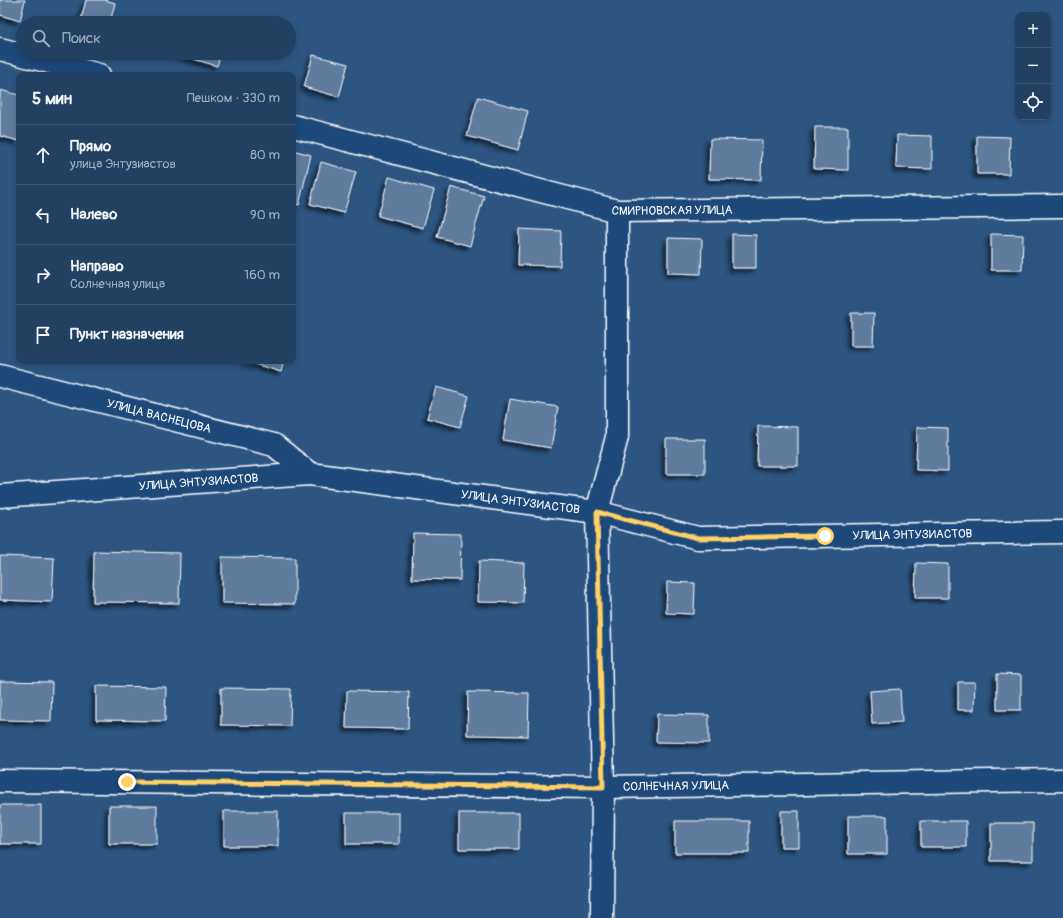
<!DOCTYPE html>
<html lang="ru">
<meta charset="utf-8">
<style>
body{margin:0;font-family:Pangolin,sans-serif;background:#2d4b6b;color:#f1f3f6}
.controls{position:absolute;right:12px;top:12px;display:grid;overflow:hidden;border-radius:8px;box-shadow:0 2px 6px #0003}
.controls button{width:36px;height:36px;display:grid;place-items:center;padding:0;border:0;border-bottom:1px solid #3e5977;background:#214062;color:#f1f3f6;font:20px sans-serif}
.stop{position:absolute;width:12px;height:12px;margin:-9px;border:3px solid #ffd166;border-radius:50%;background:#fff}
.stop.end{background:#ffd166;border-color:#fff;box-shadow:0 1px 4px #0008}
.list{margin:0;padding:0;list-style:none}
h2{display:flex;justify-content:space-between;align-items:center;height:52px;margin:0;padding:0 16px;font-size:17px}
h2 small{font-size:13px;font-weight:400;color:#a2afbe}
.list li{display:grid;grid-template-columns:26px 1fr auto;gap:12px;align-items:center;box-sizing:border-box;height:60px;padding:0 16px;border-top:1px solid #3e5977}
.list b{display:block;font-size:15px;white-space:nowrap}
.list p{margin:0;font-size:13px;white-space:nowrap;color:#a2afbe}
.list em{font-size:13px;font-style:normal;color:#a2afbe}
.icon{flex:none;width:22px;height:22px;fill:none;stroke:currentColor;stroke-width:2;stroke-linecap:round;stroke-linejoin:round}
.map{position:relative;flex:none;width:1063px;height:918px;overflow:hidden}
.search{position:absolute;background:#214062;box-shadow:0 2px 6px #0003;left:16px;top:16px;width:280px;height:44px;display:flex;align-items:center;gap:10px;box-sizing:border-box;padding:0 14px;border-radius:22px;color:#a2afbe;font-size:15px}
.panel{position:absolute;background:#214062;box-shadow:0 2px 6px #0003;left:16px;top:72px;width:280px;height:292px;border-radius:8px}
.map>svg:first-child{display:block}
.building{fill:#5e7c9f;stroke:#fff;filter:url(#shadow)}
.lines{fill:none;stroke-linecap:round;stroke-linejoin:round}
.street-casing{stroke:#fff;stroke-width:25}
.street{stroke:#1f4a7a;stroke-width:22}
.route{stroke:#ffd166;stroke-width:5}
.labels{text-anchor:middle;stroke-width:3;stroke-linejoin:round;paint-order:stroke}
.street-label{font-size:12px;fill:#fff;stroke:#1f4a7a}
</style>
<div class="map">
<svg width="1063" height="918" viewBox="0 0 1063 918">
<defs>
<filter id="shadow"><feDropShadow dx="-3.5" dy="3.5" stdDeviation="2" flood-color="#0009"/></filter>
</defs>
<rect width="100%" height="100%" fill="#2c5582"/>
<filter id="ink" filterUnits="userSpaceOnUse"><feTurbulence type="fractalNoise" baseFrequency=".025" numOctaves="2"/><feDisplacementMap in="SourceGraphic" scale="8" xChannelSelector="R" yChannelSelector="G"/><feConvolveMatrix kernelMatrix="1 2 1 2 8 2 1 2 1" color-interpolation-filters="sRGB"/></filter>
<g filter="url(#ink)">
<path class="building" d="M 0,0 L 25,0 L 20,21 L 0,15 Z
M 86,0 L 105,0 L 115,3 L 110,23 L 80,23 Z
M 173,53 L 221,53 L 217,66 Z
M 313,55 L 348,64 L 339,97 L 304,87 Z
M 0,90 L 19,95 L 19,141 L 0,136 Z
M 478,97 L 528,111 L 518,150 L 467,136 Z
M 815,127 L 848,127 L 848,170 L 814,169 Z
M 897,135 L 932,136 L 932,169 L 896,168 Z
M 977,136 L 1010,137 L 1009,174 L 977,174 Z
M 710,139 L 762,140 L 761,180 L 709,179 Z
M 293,150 L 311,155 L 299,205 L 293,203 Z
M 321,162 L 356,172 L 344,213 L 310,204 Z
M 389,177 L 434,190 L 423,228 L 378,216 Z
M 451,187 L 484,196 L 470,246 L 437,237 Z
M 519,229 L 561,231 L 560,266 L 518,265 Z
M 732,234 L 756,235 L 756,268 L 732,268 Z
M 991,234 L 1023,235 L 1022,270 L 991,270 Z
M 668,238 L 702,239 L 701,274 L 668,273 Z
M 851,313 L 874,313 L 873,346 L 851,346 Z
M 245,361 L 284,361 L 281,372 Z
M 436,387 L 469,396 L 460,427 L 427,418 Z
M 510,399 L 558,407 L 551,448 L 503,440 Z
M 758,426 L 798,427 L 798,466 L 757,466 Z
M 917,427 L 948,428 L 948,471 L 916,470 Z
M 666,439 L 705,439 L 705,474 L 666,474 Z
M 413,533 L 461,534 L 460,580 L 412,579 Z
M 94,551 L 180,553 L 179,603 L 93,602 Z
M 0,556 L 54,558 L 52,602 L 0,600 Z
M 222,557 L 295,558 L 295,604 L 222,603 Z
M 479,561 L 524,563 L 523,603 L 478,602 Z
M 916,563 L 948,564 L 948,598 L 915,598 Z
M 667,582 L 695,583 L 694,614 L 666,613 Z
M 997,674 L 1021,675 L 1021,710 L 997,710 Z
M 0,681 L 52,682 L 51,721 L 0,720 Z
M 958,682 L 975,682 L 974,710 L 958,710 Z
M 96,686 L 166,687 L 165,721 L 96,720 Z
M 221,688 L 291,689 L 290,726 L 221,725 Z
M 900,689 L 902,722 L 872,724 L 870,691 Z
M 347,691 L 409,692 L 408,729 L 346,728 Z
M 468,692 L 529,693 L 528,736 L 467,735 Z
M 657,714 L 709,715 L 709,743 L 656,742 Z
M 0,805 L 41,805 L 41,844 L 0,844 Z
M 109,806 L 157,806 L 157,844 L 109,844 Z
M 224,811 L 278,811 L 278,846 L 224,846 Z
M 781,811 L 799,811 L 799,847 L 781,847 Z
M 346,813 L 399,813 L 399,844 L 346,844 Z
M 459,813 L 519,813 L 519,849 L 459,849 Z
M 848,816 L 887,816 L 887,854 L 848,854 Z
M 675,821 L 749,821 L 749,853 L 675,853 Z
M 921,821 L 966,821 L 966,847 L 921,847 Z
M 991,823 L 1033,823 L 1033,861 L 991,861 Z"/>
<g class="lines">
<defs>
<g id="street">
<path d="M 0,49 L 99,75"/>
<path id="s1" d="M 293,126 L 617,211 L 1063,206"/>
<path id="s2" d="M 0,376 L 274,445 L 310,474"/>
<path id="s3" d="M 0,496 L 310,474 L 597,512 L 698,538 L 1063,532"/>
<path id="s4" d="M 0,781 L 603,787 L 1063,780"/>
<path d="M 602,918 L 603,787 L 597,512 L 617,437 L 617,211"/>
</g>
</defs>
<use href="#street" class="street-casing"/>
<use href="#street" class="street"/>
</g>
</g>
<g class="lines" filter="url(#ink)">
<path class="route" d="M 127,782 L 603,787 L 597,512 L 698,538 L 825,536"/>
</g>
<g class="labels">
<g class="street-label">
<text dy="4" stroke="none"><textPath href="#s1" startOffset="390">СМИРНОВСКАЯ УЛИЦА</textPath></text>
<text dy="4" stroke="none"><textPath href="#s2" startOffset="164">УЛИЦА ВАСНЕЦОВА</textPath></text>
<text dy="4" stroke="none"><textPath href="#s3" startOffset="199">УЛИЦА ЭНТУЗИАСТОВ</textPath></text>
<text dy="4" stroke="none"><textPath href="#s3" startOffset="523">УЛИЦА ЭНТУЗИАСТОВ</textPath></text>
<text dy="4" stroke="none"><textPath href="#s3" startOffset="919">УЛИЦА ЭНТУЗИАСТОВ</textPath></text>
<text dy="4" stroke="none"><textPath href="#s4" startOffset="676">СОЛНЕЧНАЯ УЛИЦА</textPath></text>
</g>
</g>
</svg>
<div class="controls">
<button>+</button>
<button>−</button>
<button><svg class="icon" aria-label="locate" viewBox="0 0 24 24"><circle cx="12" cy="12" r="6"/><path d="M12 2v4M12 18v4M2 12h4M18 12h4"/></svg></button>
</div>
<div class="stop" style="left:825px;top:536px"></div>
<div class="stop end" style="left:127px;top:782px"></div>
<div class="search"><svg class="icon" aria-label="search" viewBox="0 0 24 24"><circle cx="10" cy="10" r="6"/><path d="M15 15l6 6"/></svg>Поиск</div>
<section class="panel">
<h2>5 мин<small>Пешком · 330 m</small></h2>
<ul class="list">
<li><svg class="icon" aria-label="ahead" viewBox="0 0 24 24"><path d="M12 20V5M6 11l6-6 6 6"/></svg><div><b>Прямо</b><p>улица Энтузиастов</p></div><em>80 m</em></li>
<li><svg class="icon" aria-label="left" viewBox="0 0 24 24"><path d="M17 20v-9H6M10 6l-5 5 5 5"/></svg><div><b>Налево</b></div><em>90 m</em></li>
<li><svg class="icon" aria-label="right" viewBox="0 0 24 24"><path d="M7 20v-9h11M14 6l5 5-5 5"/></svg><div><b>Направо</b><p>Солнечная улица</p></div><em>160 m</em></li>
<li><svg class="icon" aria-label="arrive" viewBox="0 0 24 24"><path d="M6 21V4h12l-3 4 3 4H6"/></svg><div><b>Пункт назначения</b></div></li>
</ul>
</section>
</div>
